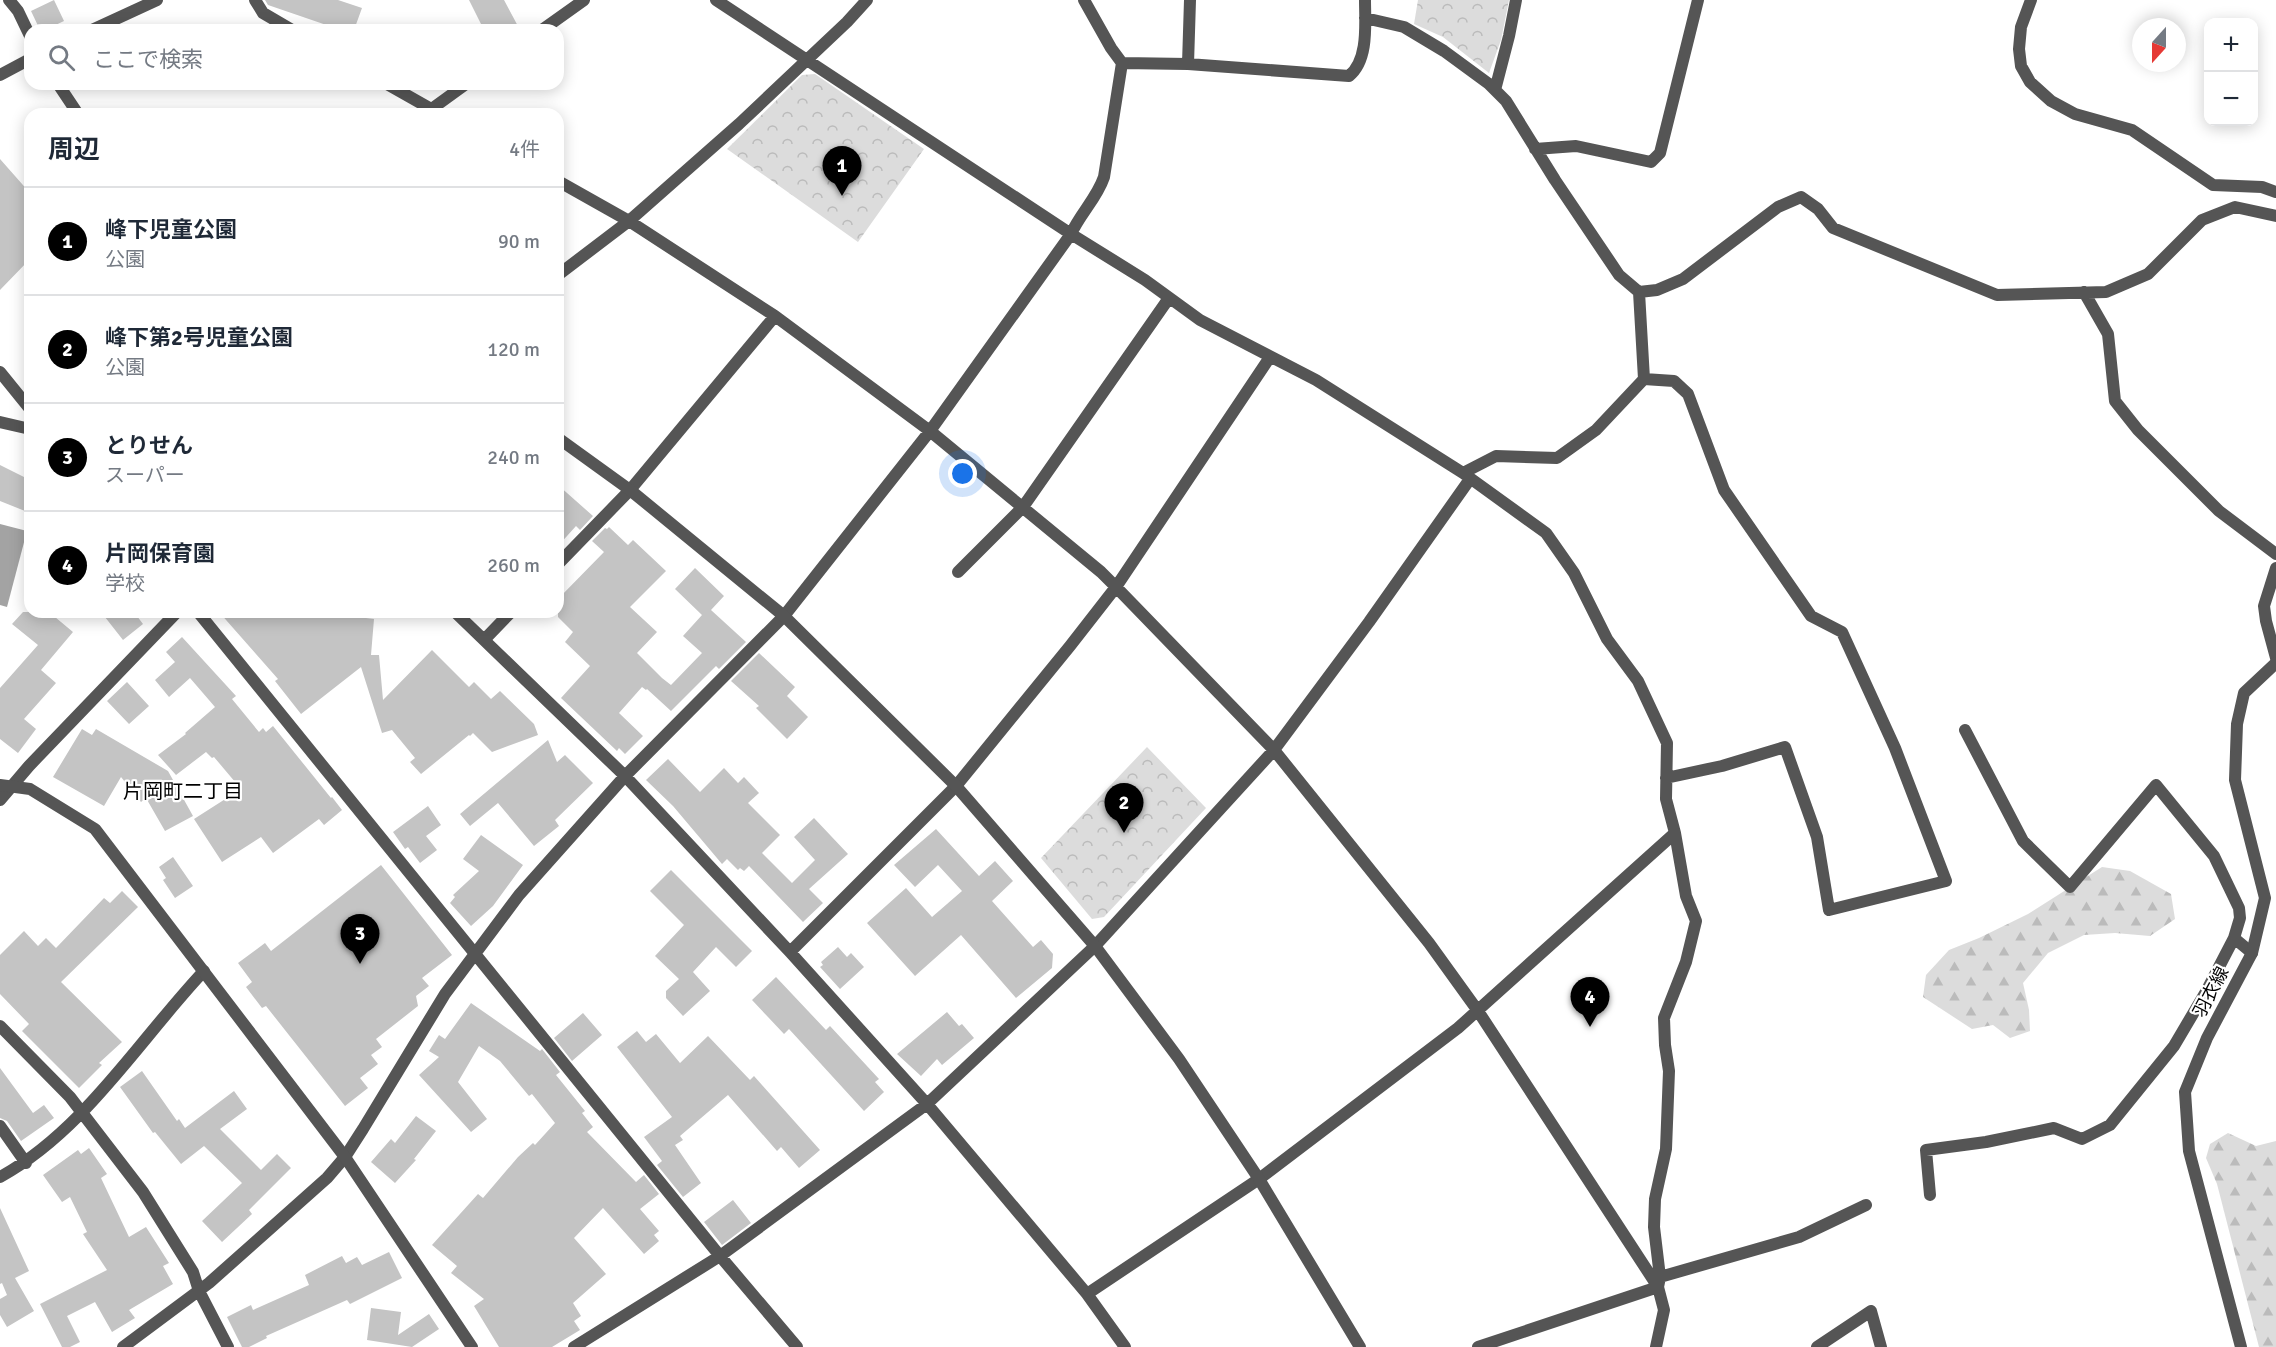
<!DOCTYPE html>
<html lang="ja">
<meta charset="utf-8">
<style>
body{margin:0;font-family:Signika,"Noto Sans JP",sans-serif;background:#f6f6f7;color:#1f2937}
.controls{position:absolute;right:18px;top:18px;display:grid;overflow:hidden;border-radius:12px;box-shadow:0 3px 15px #0003}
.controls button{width:54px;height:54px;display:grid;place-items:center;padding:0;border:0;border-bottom:2px solid #e0e1e3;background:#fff;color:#1f2937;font:30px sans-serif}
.compass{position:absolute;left:2132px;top:18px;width:54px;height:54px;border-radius:50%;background:#fff;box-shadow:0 3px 15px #0003;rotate:201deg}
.you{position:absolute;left:963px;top:474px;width:21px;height:21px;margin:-15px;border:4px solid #fff;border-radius:50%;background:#1a73e8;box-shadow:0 0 0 9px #1a73e833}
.badge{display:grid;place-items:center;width:39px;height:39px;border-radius:50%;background:#000;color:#fff;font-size:20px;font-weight:700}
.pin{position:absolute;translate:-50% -50px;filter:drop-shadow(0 2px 3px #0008)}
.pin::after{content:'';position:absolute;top:32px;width:21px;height:18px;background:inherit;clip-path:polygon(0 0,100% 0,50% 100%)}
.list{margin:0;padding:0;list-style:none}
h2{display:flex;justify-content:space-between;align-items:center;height:78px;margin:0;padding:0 24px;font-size:26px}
h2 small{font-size:20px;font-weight:400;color:#747a83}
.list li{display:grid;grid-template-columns:39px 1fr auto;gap:18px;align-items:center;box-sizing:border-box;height:108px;padding:0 24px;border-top:2px solid #e0e1e3}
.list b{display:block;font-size:22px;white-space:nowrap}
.list p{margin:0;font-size:20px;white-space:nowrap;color:#747a83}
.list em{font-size:20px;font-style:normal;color:#747a83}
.icon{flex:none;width:33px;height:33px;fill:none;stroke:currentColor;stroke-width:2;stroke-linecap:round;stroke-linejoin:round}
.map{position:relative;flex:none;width:2276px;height:1347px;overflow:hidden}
.search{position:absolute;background:#fff;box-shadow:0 3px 15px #0003;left:24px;top:24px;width:540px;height:66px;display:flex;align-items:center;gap:15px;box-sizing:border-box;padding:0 21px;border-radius:18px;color:#747a83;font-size:22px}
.panel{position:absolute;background:#fff;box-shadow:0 3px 15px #0003;left:24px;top:108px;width:540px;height:510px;border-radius:18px}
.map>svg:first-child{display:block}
.forest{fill:url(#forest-firs)}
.park{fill:url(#park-crowns)}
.water{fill:#a3a3a3}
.building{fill:#c4c4c4}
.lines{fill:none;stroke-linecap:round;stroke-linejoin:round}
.minor{stroke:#555;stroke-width:12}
.tertiary{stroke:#555;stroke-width:12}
.labels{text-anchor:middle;stroke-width:4.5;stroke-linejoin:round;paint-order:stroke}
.street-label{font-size:18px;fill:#000;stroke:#fff}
.neighbourhood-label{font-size:20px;fill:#000;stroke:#fff}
</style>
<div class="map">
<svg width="2276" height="1347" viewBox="0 0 2276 1347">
<defs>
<pattern id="forest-firs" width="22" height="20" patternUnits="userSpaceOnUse" patternTransform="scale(1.5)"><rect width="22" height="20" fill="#dcdcdc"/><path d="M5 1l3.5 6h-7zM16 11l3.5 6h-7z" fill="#bbb"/></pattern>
<pattern id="park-crowns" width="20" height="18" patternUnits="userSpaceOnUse" patternTransform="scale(1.5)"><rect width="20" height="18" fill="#dcdcdc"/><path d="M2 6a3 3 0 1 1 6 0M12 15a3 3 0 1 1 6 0" fill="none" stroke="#bbb"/></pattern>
</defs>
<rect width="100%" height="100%" fill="#fff"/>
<path class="forest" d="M 2102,867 L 2130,871 L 2171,894 L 2175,919 L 2150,936 L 2115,933 L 2084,935 L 2048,953 L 2023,983 L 2029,1010 L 2030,1031 L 2010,1038 L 1993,1025 L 1972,1029 L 1923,997 L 1926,975 L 1949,950 L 1979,938 L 2028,914 Z
M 2228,1133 L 2256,1146 L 2276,1141 L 2276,1347 L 2259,1347 L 2217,1184 L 2206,1158 L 2210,1144 Z"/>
<path class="park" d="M 1418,0 L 1509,0 L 1501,40 L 1489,73 L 1443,37 L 1414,24 Z
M 815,74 L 924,149 L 858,242 L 727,149 L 802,75 Z
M 1147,747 L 1206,808 L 1104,917 L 1092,919 L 1041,858 Z"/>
<path class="water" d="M 0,524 L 27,531 L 7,607 L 0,605 Z"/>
<path class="building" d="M 54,0 L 64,21 L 45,30 L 40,30 L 31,11 Z
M 265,0 L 338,0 L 362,8 L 354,30 L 341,30 L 268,5 Z
M 469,0 L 504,0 L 520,30 L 484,30 Z
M 0,159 L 30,193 L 30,259 L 0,290 Z
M 0,465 L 30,480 L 30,513 L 0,501 Z
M 558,485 L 593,516 L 580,530 L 576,526 L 558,546 Z
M 609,527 L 628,545 L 633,540 L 666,571 L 630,607 L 657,632 L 637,653 L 662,678 L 671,685 L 702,653 L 683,636 L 702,615 L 675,589 L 695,568 L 724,596 L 711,610 L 746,642 L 719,669 L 716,666 L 671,711 L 647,689 L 646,690 L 642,687 L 619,713 L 643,736 L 625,754 L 619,748 L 617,751 L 561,698 L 590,666 L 565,642 L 573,632 L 558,617 L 558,599 L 604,552 L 592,541 L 605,528 L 607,529 Z
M 23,612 L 49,612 L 73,632 L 41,670 L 56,683 L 24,719 L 36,729 L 18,753 L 0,739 L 0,688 L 38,645 L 12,624 Z
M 101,612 L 134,612 L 143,624 L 123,640 Z
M 219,612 L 318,612 L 374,619 L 371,655 L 379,655 L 383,700 L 432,650 L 469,687 L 474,682 L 491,699 L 500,691 L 534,724 L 538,735 L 492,752 L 473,733 L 470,736 L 469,735 L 421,774 L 410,762 L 415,758 L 392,730 L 382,733 L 361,667 L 301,714 L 275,681 L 278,679 Z
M 182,637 L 236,696 L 232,699 L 259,732 L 263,728 L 266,732 L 273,726 L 331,798 L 332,797 L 342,810 L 324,825 L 319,819 L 273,853 L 261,837 L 222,862 L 194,819 L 241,789 L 214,757 L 212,758 L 206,752 L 176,775 L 158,755 L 186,734 L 185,733 L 215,707 L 190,678 L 169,697 L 155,680 L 175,662 L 166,652 Z
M 759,653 L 795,687 L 787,696 L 808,717 L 787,739 L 756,708 L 759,706 L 731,681 Z
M 127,682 L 149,706 L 129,724 L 107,701 Z
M 82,729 L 92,735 L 96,729 L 168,771 L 193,816 L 165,831 L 146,798 L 141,802 L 121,777 L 104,806 L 53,777 Z
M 548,740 L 557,762 L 565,755 L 593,783 L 555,820 L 559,826 L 534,846 L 498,803 L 470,826 L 460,814 Z
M 668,759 L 700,792 L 724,768 L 738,783 L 744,777 L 759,793 L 748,803 L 780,835 L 762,853 L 792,883 L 815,860 L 794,837 L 814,818 L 848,854 L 809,889 L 823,903 L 803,922 L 749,866 L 744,871 L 740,868 L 738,870 L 727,859 L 722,864 L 673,806 L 646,780 Z
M 428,806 L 441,825 L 426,836 L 437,850 L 420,863 L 408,847 L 405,849 L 393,832 Z
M 936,829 L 979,876 L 995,861 L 1013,881 L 992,901 L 1033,947 L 1041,940 L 1053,954 L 1052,968 L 1016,998 L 961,935 L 915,976 L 867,923 L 906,888 L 932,917 L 962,891 L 938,865 L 915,887 L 894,865 Z
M 481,835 L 523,865 L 493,906 L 471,926 L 450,903 L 455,897 L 453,895 L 479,871 L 463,859 Z
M 173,857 L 193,886 L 175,898 L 163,880 L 166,878 L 159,867 Z
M 381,865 L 452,955 L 422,978 L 429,986 L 416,996 L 418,1006 L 376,1039 L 382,1047 L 371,1055 L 378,1064 L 360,1078 L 368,1088 L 345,1106 L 266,1006 L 262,1008 L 246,987 L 252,982 L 238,963 L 265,943 L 271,951 Z
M 671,870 L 752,951 L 736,967 L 716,947 L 693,972 L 710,991 L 683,1016 L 666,998 L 666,991 L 679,979 L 655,956 L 684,925 L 650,891 Z
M 122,891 L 138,907 L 61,982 L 122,1042 L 99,1063 L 102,1065 L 79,1088 L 22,1031 L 29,1024 L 0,994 L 0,955 L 24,931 L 38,946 L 46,938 L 56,948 L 104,898 L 110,903 Z
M 838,947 L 847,957 L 851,953 L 864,967 L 840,989 L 820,967 L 823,965 L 821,962 Z
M 776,977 L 826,1030 L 830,1026 L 879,1079 L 875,1082 L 884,1092 L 864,1111 L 789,1029 L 784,1034 L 752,1000 Z
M 471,1003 L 540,1051 L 542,1049 L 560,1072 L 556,1075 L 585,1111 L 582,1113 L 593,1127 L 587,1132 L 636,1182 L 644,1175 L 659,1194 L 640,1209 L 659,1231 L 654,1235 L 659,1241 L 644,1254 L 603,1208 L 574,1238 L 606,1274 L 573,1303 L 581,1316 L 574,1321 L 580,1330 L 552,1347 L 499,1347 L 474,1306 L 484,1299 L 451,1273 L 457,1266 L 432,1245 L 478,1194 L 483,1198 L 518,1157 L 533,1143 L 535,1145 L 555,1123 L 532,1094 L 529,1096 L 500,1061 L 479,1046 L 458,1082 L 487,1119 L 471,1132 L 419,1075 L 439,1057 L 429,1051 L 439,1035 L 445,1039 Z
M 947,1012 L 959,1026 L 962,1024 L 974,1038 L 942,1065 L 937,1059 L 921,1076 L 897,1054 Z
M 583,1013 L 602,1035 L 572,1061 L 554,1038 Z
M 637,1031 L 646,1042 L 656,1034 L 680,1063 L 708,1036 L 750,1080 L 754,1076 L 820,1150 L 799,1168 L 781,1147 L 777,1151 L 728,1095 L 680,1136 L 683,1140 L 675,1145 L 701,1183 L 683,1197 L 657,1165 L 662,1161 L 644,1137 L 672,1117 L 617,1047 Z
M 0,1068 L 33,1113 L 44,1105 L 54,1118 L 21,1141 L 7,1121 L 0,1118 Z
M 142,1071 L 177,1121 L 179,1119 L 185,1128 L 234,1091 L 247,1109 L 220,1129 L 261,1170 L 277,1154 L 291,1168 L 249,1210 L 252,1214 L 222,1242 L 202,1221 L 242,1183 L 204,1146 L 181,1164 L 155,1132 L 153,1133 L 120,1087 Z
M 416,1116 L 436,1131 L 414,1159 L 416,1160 L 395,1183 L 371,1162 L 391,1139 L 395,1143 Z
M 89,1148 L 107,1174 L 101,1178 L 129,1237 L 146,1227 L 169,1263 L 163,1266 L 173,1284 L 129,1310 L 135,1318 L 112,1332 L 95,1302 L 67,1316 L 80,1342 L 70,1347 L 62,1347 L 40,1304 L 107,1270 L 83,1234 L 87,1232 L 70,1197 L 62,1202 L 43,1175 L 78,1150 L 81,1154 Z
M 733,1200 L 751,1223 L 722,1245 L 704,1222 Z
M 0,1208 L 29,1271 L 15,1278 L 34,1311 L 7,1327 L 0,1315 L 0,1299 L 7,1295 L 2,1283 L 0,1284 Z
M 389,1252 L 402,1278 L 350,1304 L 347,1300 L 266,1336 L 267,1338 L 249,1347 L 242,1347 L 227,1317 L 251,1305 L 253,1310 L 309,1285 L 305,1275 L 342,1256 L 346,1263 L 357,1257 L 362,1265 Z
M 371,1308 L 401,1312 L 398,1335 L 429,1314 L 439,1329 L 412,1347 L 367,1340 Z"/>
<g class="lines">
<path class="minor" d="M 9,0 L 18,11 L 30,36
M 255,0 L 263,13 L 292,30
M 716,0 L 1071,234 L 1145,280 L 1200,320 L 1316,380 L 1463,473 L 1546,533 L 1574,573 L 1607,639 L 1638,681 L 1667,743 L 1666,799 L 1675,833 L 1686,896 L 1696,921 L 1686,962 L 1664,1018 L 1665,1045 L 1669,1071 L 1666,1149 L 1655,1199 L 1654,1227 L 1660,1277 L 1658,1287 L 1664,1310 L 1656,1347
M 2031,0 L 2021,27 L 2019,49 L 2021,66 L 2030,82 L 2051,101 L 2075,114 L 2132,130 L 2213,185 L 2262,187 L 2276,192
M 1365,18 L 1404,27 L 1444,51 L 1489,84 L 1506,101 L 1555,180 L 1619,275 L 1639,292 L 1657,290 L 1683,279 L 1778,207 L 1801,197 L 1818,209 L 1833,228 L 1997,295 L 2106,292 L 2148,274 L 2202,220 L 2235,207 L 2276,216
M 542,30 L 584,0
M 1122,63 L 1188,64 L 1349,76 C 1369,60 1365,23 1365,0
M 1188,64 L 1190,0
M 387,84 L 440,114
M 1495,90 L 1509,36 L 1516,0
M 426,113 L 466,84
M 1535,149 L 1576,146 L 1651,162 L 1660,153 L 1698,0
M 558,181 L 629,221 L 775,316 L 930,431 L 1101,572 L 1116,587 L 1274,750 L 1429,943 L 1478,1011 L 1658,1287 L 1478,1347
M 558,275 L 629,221 L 739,124 L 847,22 L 867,0
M 1639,292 L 1644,379
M 2084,292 L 2108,334 L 2115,401 L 2138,430 L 2219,511 L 2276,554
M 0,372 L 30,409
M 0,422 L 30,429
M 1463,473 L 1496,456 L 1557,458 L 1596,430 L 1644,379 L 1674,381 L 1688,394 L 1724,490 L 1811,616 L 1842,632 L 1895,748 L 1946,881 L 1829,910 L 1817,837 L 1785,747 L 1722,766 L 1666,778
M 558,564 L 630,490 L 775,316
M 2276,568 L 2264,606 L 2266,621 L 2276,658
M 958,572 L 1023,507 L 1169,298
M 198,612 L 720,1256 L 797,1347
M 455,612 L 625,776 L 790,952 L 927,1104 L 1087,1294 L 1125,1347
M 484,640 L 511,612
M 1965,730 L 2023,841 L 2070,887 L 2156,785 L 2214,856 L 2239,908 L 2240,918 L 2234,938
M 0,800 L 29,766 L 177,612
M 790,952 L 956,786 L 1070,646 L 1116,587 L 1270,357
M 0,1026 L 70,1097 L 143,1192 L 193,1272 L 199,1291 L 228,1347
M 0,1126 L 26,1163
M 0,1177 C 84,1131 139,1040 204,971
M 1930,1195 L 1926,1150 L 1986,1142 L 2054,1128 L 2082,1139 L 2110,1125 L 2174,1046 L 2207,990 L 2234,938 L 2252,953
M 1660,1277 L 1799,1237 L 1866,1205
M 1087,1294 L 1259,1179 L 1458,1028 L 1675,833
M 123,1347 L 209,1283 L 327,1178 L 345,1157 L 363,1129 L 445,994 L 519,895 L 625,776 L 784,616 L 930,431 L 1071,234 C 1080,214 1097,198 1104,177 L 1122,63 L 1111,48 L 1084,0
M 574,1347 L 720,1256 L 927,1104 L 1095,946 L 1274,750 L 1369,622 L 1470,479
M 1817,1347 L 1871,1311 L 1881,1347"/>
<path class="tertiary" d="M 92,30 L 157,0
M 0,75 L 30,59
M 58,84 L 78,114
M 558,438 L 630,490 L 784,616 L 956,786 L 1095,946 L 1179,1059 L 1259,1179 L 1360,1347
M 0,785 L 30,789 L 95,829 L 345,1157 L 472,1347
M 2241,1347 L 2189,1151 L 2185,1092 L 2207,1038 L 2252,953 L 2265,898 L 2235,780 L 2237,724 L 2244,693 L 2276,663"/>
</g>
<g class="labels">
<g class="street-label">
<text transform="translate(2211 992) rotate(-62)" y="6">羽衣線</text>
</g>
<g class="neighbourhood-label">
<text x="183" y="798">片岡町二丁目</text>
</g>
</g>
</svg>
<div class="controls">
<button>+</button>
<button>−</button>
</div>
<svg class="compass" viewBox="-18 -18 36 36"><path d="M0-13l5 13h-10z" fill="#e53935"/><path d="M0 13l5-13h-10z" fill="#747a83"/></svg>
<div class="you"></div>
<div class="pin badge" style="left:842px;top:196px">1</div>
<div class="pin badge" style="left:1124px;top:833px">2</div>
<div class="pin badge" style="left:360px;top:964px">3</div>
<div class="pin badge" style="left:1590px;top:1027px">4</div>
<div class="search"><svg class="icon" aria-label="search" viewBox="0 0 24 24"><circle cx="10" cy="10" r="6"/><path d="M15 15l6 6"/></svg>ここで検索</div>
<section class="panel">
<h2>周辺<small>4件</small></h2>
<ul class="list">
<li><span class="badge">1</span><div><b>峰下児童公園</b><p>公園</p></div><em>90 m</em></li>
<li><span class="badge">2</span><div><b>峰下第2号児童公園</b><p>公園</p></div><em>120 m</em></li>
<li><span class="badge">3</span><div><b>とりせん</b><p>スーパー</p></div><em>240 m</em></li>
<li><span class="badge">4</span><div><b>片岡保育園</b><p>学校</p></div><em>260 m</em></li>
</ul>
</section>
</div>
